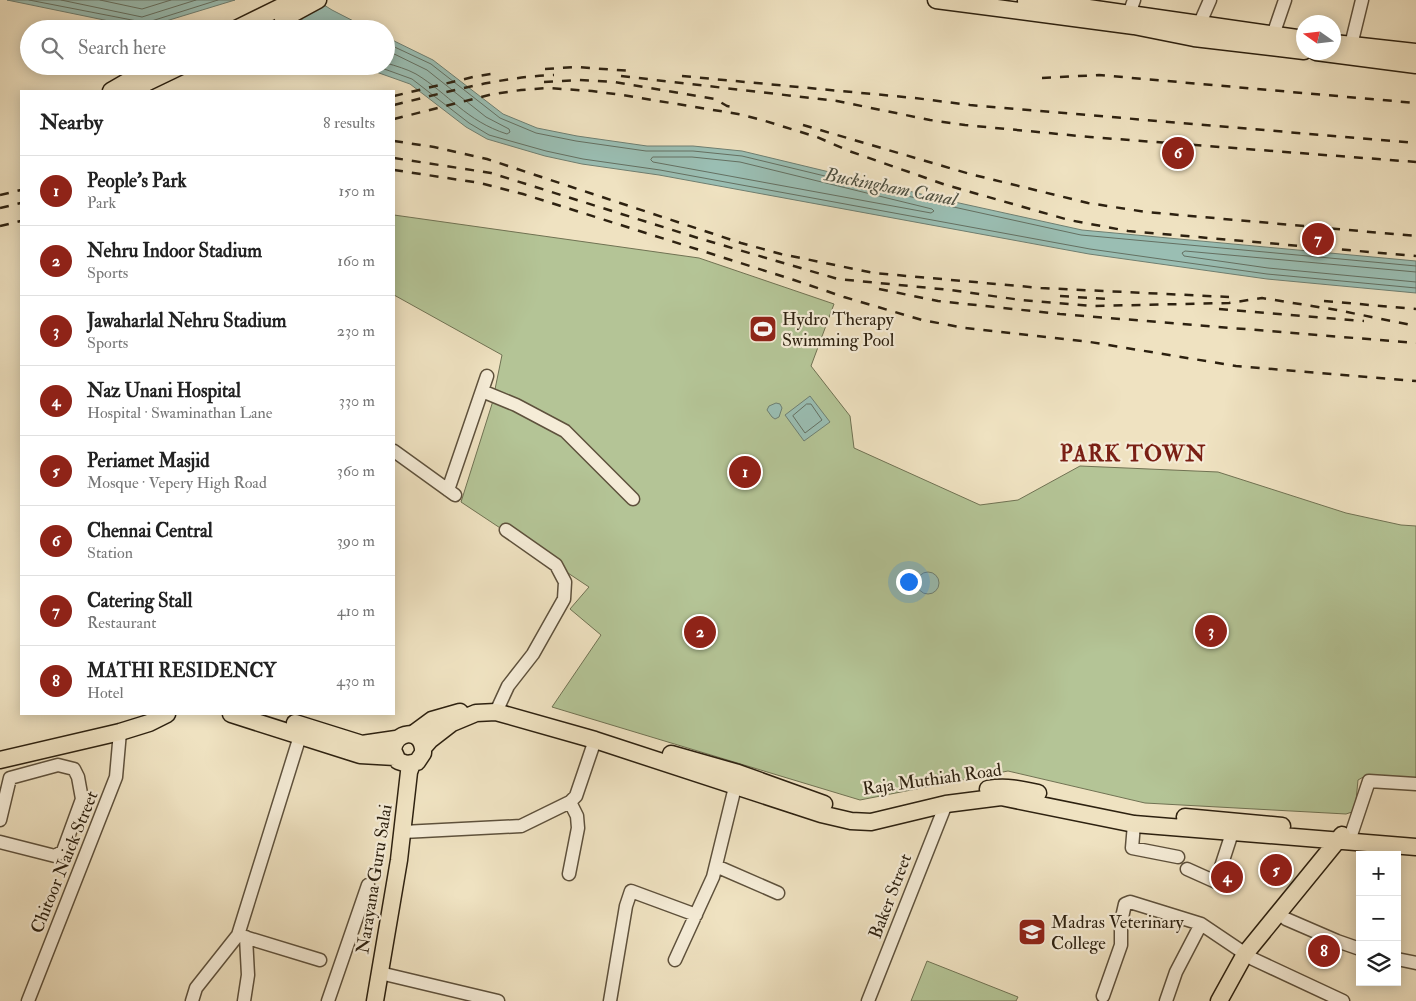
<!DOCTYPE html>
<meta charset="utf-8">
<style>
body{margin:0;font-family:"IM FELL Double Pica",serif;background:#f2f2f2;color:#222}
.controls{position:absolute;right:15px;bottom:15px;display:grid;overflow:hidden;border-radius:0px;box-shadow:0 2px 12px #0003}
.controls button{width:45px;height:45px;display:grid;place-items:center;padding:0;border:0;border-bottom:1px solid #e0e0e0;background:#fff;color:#222;font:25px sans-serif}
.compass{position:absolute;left:1296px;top:15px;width:45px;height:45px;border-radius:50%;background:#fff;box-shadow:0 2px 12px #0003;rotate:284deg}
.you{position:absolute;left:908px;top:581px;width:18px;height:18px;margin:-12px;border:4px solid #fff;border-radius:50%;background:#1a73e8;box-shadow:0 0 0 8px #1a73e833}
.badge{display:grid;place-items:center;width:32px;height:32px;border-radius:50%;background:#8f2418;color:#fff;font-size:16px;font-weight:700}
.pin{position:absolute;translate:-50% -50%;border:2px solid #fff;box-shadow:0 1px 5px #0006}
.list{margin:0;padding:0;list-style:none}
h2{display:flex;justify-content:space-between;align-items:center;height:65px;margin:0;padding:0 20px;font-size:21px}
h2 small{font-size:16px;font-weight:400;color:#767676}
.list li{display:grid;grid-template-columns:32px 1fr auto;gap:15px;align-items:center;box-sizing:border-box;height:70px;padding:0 20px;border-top:1px solid #e0e0e0}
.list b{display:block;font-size:19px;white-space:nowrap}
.list p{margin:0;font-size:16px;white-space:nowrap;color:#767676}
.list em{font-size:16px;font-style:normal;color:#767676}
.icon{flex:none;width:28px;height:28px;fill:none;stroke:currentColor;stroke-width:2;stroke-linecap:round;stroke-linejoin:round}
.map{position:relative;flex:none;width:1416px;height:1001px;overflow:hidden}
.search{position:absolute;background:#fff;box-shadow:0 2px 12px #0003;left:20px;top:20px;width:375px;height:55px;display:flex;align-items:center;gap:12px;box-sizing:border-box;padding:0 18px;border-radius:28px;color:#767676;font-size:19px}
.panel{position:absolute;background:#fff;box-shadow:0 2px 12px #0003;left:20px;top:90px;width:375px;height:625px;border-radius:0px}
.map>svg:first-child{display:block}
.green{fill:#b4c496;stroke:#707253}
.water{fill:#9abeb3;stroke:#6e7f72}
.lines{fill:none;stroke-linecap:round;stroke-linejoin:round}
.shore{stroke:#647062;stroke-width:1}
.minor-casing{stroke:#5e513c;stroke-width:15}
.major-casing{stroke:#2d2110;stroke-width:19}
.minor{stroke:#f5ecd7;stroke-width:12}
.major{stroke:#efe2c1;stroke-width:16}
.rail{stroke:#2d2110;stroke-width:2.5;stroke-dasharray:9 9;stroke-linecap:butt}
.labels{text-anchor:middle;stroke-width:4.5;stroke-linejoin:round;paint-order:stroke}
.poi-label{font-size:18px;fill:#2d2110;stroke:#f5ecd7;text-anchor:start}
.street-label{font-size:18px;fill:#2d2110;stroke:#f5ecd7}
.water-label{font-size:19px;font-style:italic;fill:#4e5041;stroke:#f5ecd7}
.district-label{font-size:22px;font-weight:bold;letter-spacing:1px;fill:#7a1f14;stroke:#f5ecd7}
</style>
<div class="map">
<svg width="1416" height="1001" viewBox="0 0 1416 1001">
<rect width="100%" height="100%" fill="#efe2c1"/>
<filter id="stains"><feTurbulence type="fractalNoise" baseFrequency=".004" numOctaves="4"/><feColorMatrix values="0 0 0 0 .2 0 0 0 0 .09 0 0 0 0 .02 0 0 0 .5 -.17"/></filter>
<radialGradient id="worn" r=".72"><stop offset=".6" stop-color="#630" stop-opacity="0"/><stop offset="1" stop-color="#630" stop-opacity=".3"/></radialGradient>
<path class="green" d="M 394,215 L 699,258 L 834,304 L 811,366 L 850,416 L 854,448 L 980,505 L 1018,500 L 1080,466 L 1218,472 L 1346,513 L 1401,525 L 1416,526 L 1416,780 L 1367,775 L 1358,780 L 1355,811 L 1346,814 L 1145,803 L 1008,771 L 860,800 L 552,707 L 601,635 L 570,609 L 589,587 L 461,502 L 492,404 L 502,355 L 394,295 Z
M 927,961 L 1018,997 L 1016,1001 L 911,1001 Z"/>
<path class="water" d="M 7,0 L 235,0 L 143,28 Z
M 277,0 L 316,0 L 332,10 L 369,29 L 314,29 Z
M 386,37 L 433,60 L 503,114 L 537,128 L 577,136 L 647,146 L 693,146 L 742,151 L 950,201 L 1082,230 L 1416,261 L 1416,293 L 1267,279 L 1089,254 L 659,175 L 582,164 L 545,156 L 487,139 L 466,127 L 410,84 L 365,68 L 362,66 L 386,66 Z
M 810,396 L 830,422 L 804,441 L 785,415 Z
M 776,403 L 780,404 L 782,408 L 779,417 L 775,419 L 772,417 L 767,410 L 769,406 Z
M917 583a11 11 0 1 1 22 0a11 11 0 1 1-22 0Z"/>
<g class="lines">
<path class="shore" d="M 29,0 L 137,21 L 142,24 L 218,0
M 61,0 L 142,17 L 196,0
M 100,0 L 142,9 L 171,0
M 386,43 L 431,64 L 500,118 L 536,133 L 576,141 L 646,151 L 693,151 L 742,156 L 949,206 L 1081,235 L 1416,266
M 386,50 L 427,70 L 486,117 L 509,129 L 510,132 L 507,134 C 466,121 449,94 416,74 C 407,69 396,66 386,63
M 376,66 L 412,79 L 469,123 L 489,135 L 546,151 L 583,159 L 660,170 L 1090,249 L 1267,274 L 1416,288
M 653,157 L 692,157 L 740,162 L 932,209 L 934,211 L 931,213 L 653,162 L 651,160 Z
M 1416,272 L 1185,251 L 1182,253 L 1184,256 L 1268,268 L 1416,282
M 807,404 L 811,404 L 822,420 L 805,433 L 793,416 Z"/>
<defs>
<path id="minor" d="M 1129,14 L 1134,0
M 1196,32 L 1210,0
M 1273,35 L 1285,0
M 1351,45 L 1362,0
M 482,391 L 516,405 L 565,431 L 633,499
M 394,451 L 455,495
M 448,490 L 487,376
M 496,712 L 508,686 L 533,654 L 564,599 L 565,582 L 556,565 L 506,530
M 0,820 L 10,778 L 58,765 L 74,769 L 78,777 L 82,799 L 63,851 L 55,856 L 0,842
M 1134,824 L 1132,848 L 1178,857
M 403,832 L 521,826 L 570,802 L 576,796 L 595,740
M 1352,832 L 1369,781 L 1416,784
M 716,866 L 778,893
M 1187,869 L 1216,882 L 1232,833
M 569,874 L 578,828 L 577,816 L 570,802
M 1286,919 L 1337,941 L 1360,949
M 238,935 L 320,960
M 1397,959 L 1416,963
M 675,960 L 713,877 L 737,779
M 380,973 L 498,1001
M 1103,996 L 1121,945 L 1121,922 L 1125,904 L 1130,902 L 1201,924 L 1253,959 L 1343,1001
M 28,1001 L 116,777 L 120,732
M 192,1001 L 196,988 L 238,935 L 300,736
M 244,1001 L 248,975 L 246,937
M 328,1001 L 368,885
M 610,1001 L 626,906 L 631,891 L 696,915
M 868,1001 L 946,804
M 1166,1001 L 1176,972 L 1201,924"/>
<path id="major" d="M 936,0 L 1134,26 L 1194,38 L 1304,51
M 1026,1 L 1068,5 L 1304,39
M 283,19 L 318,0
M 236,29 L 295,0
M 1334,43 L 1416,52
M 1316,52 L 1416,65
M 111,91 L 137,76
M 129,91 L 181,66
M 231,714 L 360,755 L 395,757
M 295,723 L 362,744 L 396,739
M 413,734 L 432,720 L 460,712
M 423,748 C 420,728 395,731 393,750 L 398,761 L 407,764 L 417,762 L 423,753 L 423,748 L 430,740 L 452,723 L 476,713 L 496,712 L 595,740 L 821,814 L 851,821 L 871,822 L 946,804 L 1001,797 L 1134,824 L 1416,847
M 671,754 L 738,773 L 824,804
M 0,760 L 120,732 L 149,723 L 167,714
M 988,789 C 1006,786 1020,789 1038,793
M 1185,817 L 1282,826
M 375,1001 L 399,860 L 409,772 L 412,764
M 1219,1001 L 1245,954 L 1342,835"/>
</defs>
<use href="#minor" class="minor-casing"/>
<use href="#major" class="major-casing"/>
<use href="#minor" class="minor"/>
<use href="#major" class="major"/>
<path class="rail" d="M 545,69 L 576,67 L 632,71
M 621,76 L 837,101 L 930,120 L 965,125 L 1090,137 L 1416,162
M 682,76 L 915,98 L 970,105 L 1416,143
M 1042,78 L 1099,75 L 1416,103
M 544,82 L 578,80 L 614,82 L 715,99 L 727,106 L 738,108
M 394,96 L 473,77 L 497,73
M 394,105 C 447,92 499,77 554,75
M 394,119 L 493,94 L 521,90 L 548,88 L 592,91 L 622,95 L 738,114 L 762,120 L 817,137 L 849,151 L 946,185 L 1069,220 L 1128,231 L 1416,256
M 803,125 L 970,174 L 1088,203 L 1146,212 L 1416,236
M 394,141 L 434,147 L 487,159 L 741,243 L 781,254 L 874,273 L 1041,288 L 1229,297
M 394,158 L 491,173 L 698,238 L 838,279 L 950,290 L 1021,300 L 1093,306 L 1229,303 L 1262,298 L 1337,310 L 1416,326
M 394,170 L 480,183 L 523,194 L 794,280 L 844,297 L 922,320 L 965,328 L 1090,342 L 1236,366 L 1416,381
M 0,195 L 21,190
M 0,208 L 21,203
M 0,226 L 21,221
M 879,289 L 938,301 L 1060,314 L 1416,343
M 1060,296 L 1107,299
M 1324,301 L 1416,309
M 1219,309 L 1364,321"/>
</g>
<defs>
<symbol id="stadium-square" viewBox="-11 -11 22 22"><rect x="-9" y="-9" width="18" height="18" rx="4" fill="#8f2418" stroke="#f5ecd7"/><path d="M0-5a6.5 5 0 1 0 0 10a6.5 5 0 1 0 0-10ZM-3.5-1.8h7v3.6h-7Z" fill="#fff"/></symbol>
<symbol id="university-square" viewBox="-11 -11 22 22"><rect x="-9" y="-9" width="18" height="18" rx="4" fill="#8f2418" stroke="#f5ecd7"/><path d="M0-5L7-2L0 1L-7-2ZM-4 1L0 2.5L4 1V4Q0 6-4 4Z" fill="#fff"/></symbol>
</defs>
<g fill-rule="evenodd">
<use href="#stadium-square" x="747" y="313" width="32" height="32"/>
<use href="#university-square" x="1016" y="916" width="32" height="32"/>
</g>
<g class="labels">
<g class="poi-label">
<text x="782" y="325">Hydro Therapy<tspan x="782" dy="21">Swimming Pool</tspan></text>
<text x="1051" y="928">Madras Veterinary<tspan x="1051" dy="21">College</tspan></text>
</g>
<g class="street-label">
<text transform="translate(932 779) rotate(-8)" y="6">Raja Muthiah Road</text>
<text transform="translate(64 862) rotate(-68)" y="6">Chitoor Naick Street</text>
<text transform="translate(374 879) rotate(-81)" y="6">Narayana Guru Salai</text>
<text transform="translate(890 896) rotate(-69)" y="6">Baker Street</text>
</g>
<g class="water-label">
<text transform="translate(891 186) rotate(11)" y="7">Buckingham Canal</text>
</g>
<g class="district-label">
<text x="1133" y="461">PARK TOWN</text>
</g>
</g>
<rect width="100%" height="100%" filter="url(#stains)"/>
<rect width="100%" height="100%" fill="url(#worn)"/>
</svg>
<div class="controls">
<button>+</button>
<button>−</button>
<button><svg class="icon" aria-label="layers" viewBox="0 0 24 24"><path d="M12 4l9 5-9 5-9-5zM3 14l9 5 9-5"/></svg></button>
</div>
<svg class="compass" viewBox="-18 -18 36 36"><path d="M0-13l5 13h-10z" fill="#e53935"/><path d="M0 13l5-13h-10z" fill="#767676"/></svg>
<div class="you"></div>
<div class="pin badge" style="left:745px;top:472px">1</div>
<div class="pin badge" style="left:700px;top:632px">2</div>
<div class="pin badge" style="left:1211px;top:631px">3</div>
<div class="pin badge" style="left:1227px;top:877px">4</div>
<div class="pin badge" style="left:1276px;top:870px">5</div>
<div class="pin badge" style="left:1178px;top:153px">6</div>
<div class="pin badge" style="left:1318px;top:239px">7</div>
<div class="pin badge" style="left:1324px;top:951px">8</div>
<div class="search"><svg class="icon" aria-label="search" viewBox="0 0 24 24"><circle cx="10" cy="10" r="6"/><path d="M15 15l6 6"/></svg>Search here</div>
<section class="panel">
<h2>Nearby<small>8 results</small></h2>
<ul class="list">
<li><span class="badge">1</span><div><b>People's Park</b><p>Park</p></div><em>150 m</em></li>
<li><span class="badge">2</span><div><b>Nehru Indoor Stadium</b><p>Sports</p></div><em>160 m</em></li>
<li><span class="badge">3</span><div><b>Jawaharlal Nehru Stadium</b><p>Sports</p></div><em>230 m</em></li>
<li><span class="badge">4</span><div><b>Naz Unani Hospital</b><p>Hospital · Swaminathan Lane</p></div><em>330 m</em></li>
<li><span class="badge">5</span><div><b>Periamet Masjid</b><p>Mosque · Vepery High Road</p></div><em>360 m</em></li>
<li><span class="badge">6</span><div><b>Chennai Central</b><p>Station</p></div><em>390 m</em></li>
<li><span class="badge">7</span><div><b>Catering Stall</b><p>Restaurant</p></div><em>410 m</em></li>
<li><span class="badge">8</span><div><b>MATHI RESIDENCY</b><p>Hotel</p></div><em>430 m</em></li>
</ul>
</section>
</div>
